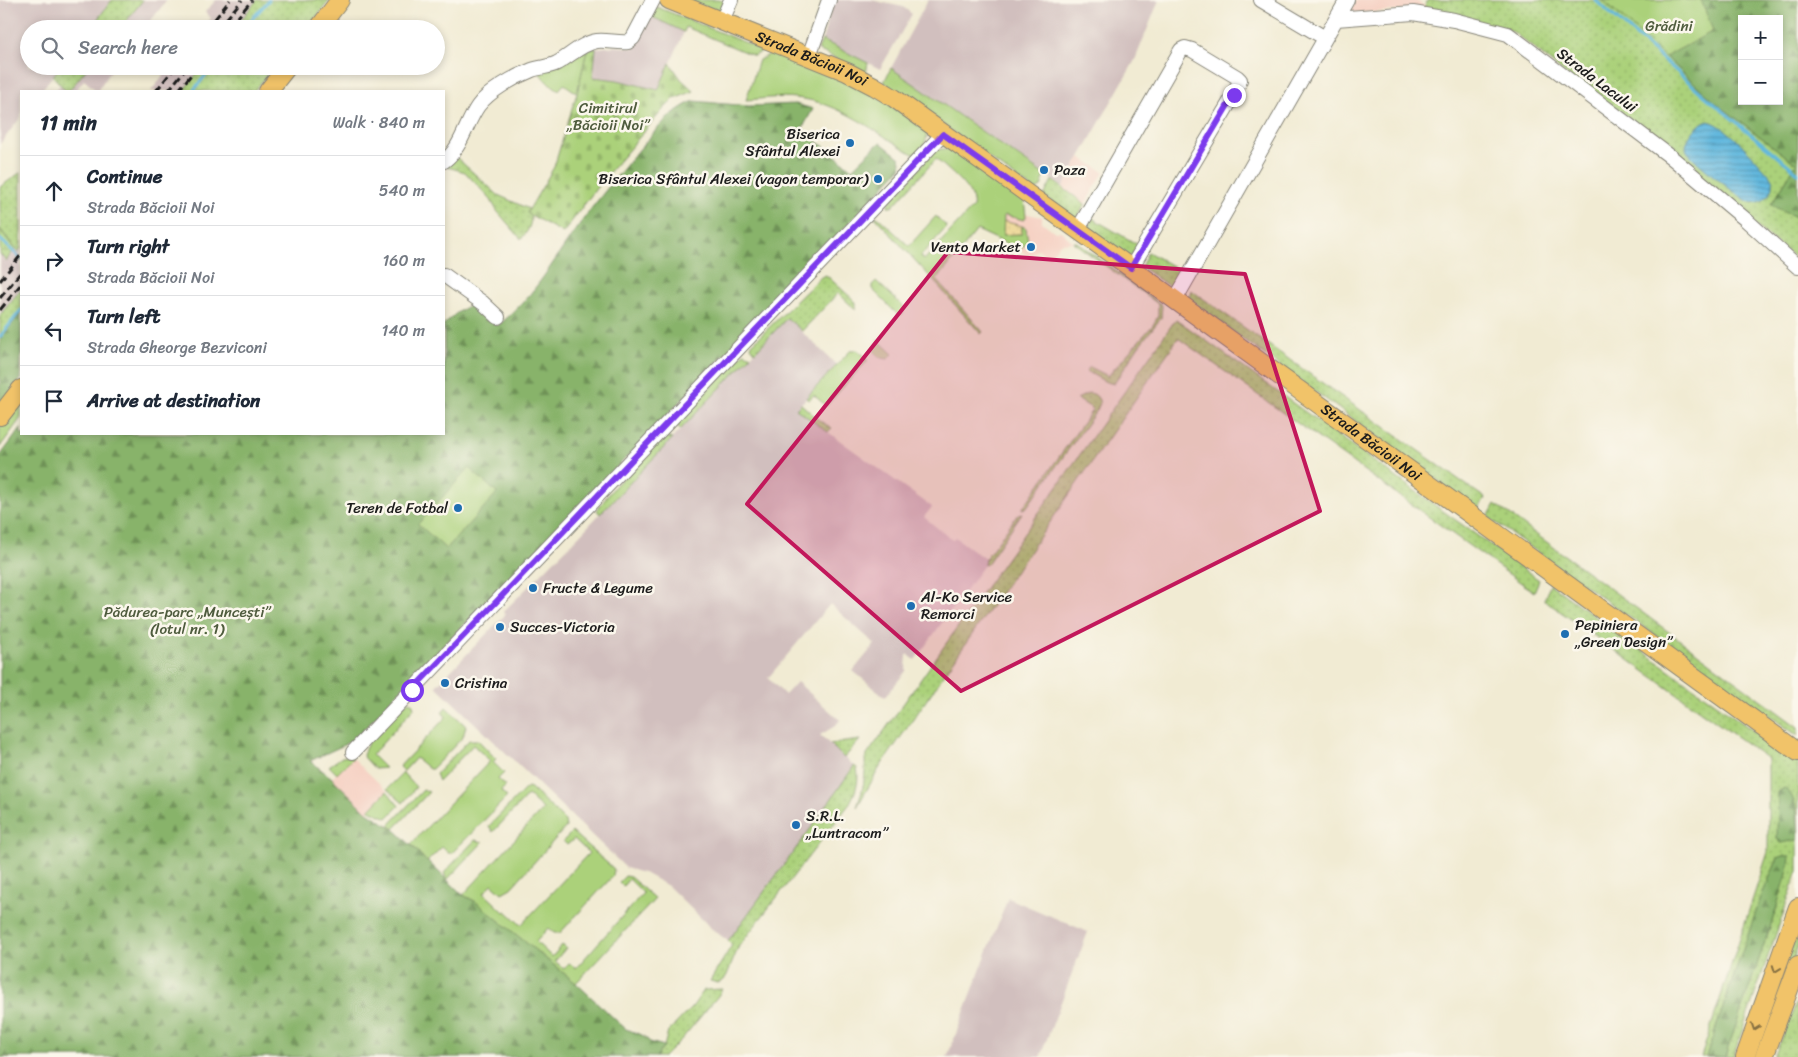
<!DOCTYPE html>
<meta charset="utf-8">
<style>
body{margin:0;font-family:Sriracha,sans-serif;background:#f2f2f3;color:#1f2937}
.controls{position:absolute;right:15px;top:15px;display:grid;overflow:hidden;border-radius:0px;box-shadow:0 2px 8px #0003}
.controls button{width:45px;height:45px;display:grid;place-items:center;padding:0;border:0;border-bottom:1px solid #e0e1e3;background:#fff;color:#1f2937;font:25px sans-serif}
.stop{position:absolute;width:15px;height:15px;margin:-11px;border:4px solid #7c3aed;border-radius:50%;background:#fff}
.stop.end{background:#7c3aed;border-color:#fff;box-shadow:0 1px 5px #0008}
.list{margin:0;padding:0;list-style:none}
h2{display:flex;justify-content:space-between;align-items:center;height:65px;margin:0;padding:0 20px;font-size:21px}
h2 small{font-size:16px;font-weight:400;color:#747a83}
.list li{display:grid;grid-template-columns:32px 1fr auto;gap:15px;align-items:center;box-sizing:border-box;height:70px;padding:0 20px;border-top:1px solid #e0e1e3}
.list b{display:block;font-size:19px;white-space:nowrap}
.list p{margin:0;font-size:16px;white-space:nowrap;color:#747a83}
.list em{font-size:16px;font-style:normal;color:#747a83}
.icon{flex:none;width:28px;height:28px;fill:none;stroke:currentColor;stroke-width:2;stroke-linecap:round;stroke-linejoin:round}
.map{position:relative;flex:none;width:1798px;height:1057px;overflow:hidden}
.search{position:absolute;background:#fff;box-shadow:0 2px 8px #0003;left:20px;top:20px;width:425px;height:55px;display:flex;align-items:center;gap:12px;box-sizing:border-box;padding:0 18px;border-radius:28px;color:#747a83;font-size:19px}
.panel{position:absolute;background:#fff;box-shadow:0 2px 8px #0003;left:20px;top:90px;width:425px;height:345px;border-radius:0px}
.map>svg:first-child{display:block}
.built{fill:#f6d2c4}
.industrial{fill:#d1bfbe}
.grass{fill:url(#grass-dots);stroke:#64764b}
.forest{fill:url(#forest-firs);stroke:#526843;fill-rule:evenodd}
.wetland{fill:url(#wetland-marsh);stroke:#64764b}
.sand{fill:url(#sand-dots);stroke:#857b5d}
.cemetery{fill:url(#cemetery-stones);stroke:#64764b}
.garden{fill:#abd17a;stroke:#64764b}
.water{fill:url(#water-rules);stroke:#3f6a7d}
.lines{fill:none;stroke-linecap:round;stroke-linejoin:round}
.stream{stroke:#62b8de;stroke-width:3}
.minor-casing{stroke:#868478;stroke-width:16}
.major-casing{stroke:#868478;stroke-width:20}
.minor{stroke:#fff;stroke-width:14}
.major{stroke:#f1c369;stroke-width:18}
.rail{stroke:#1c1c1c;stroke-width:3;stroke-dasharray:8 4;stroke-linecap:butt}
.oneway{stroke:#867042}
.route{stroke:#7c3aed;stroke-width:6}
.marked{fill:#c2185b;fill-opacity:0.2;stroke:#c2185b;stroke-width:4;stroke-linejoin:round}
.poi-dot{fill:#1f6fb2;stroke:#fbf7ec;stroke-width:2}
.labels{text-anchor:middle;stroke-width:5;stroke-linejoin:round;paint-order:stroke}
.park-label{font-size:15px;fill:#4e5b3d;stroke:#fbf7ec}
.street-label{font-size:15px;fill:#1c1c1c;stroke:#fbf7ec}
.poi-label{font-size:15px;fill:#1c1c1c;stroke:#fbf7ec;text-anchor:start}
</style>
<div class="map">
<svg width="1798" height="1057" viewBox="0 0 1798 1057">
<defs>
<pattern id="grass-dots" width="8" height="8" patternUnits="userSpaceOnUse" patternTransform="scale(1.25)"><rect width="8" height="8" fill="#abd17a"/><path d="M2 2h.1M6 6h.1" fill="none" stroke="#93b369" stroke-width="1.8" stroke-linecap="round"/></pattern>
<pattern id="forest-firs" width="22" height="20" patternUnits="userSpaceOnUse" patternTransform="scale(1.25)"><rect width="22" height="20" fill="#88b36a"/><path d="M5 1l3.5 6h-7zM16 11l3.5 6h-7z" fill="#6e9156"/></pattern>
<pattern id="wetland-marsh" width="20" height="14" patternUnits="userSpaceOnUse" patternTransform="scale(1.25)"><rect width="20" height="14" fill="#abd17a"/><path d="M1 5h8M5 5V1M11 12h8M15 12V8" fill="none" stroke="#93b369"/></pattern>
<pattern id="sand-dots" width="8" height="8" patternUnits="userSpaceOnUse" patternTransform="scale(1.25)"><rect width="8" height="8" fill="#eeda9e"/><path d="M2 2h.1M6 6h.1" fill="none" stroke="#ccba88" stroke-width="1.8" stroke-linecap="round"/></pattern>
<pattern id="cemetery-stones" width="16" height="16" patternUnits="userSpaceOnUse" patternTransform="scale(1.25)"><rect width="16" height="16" fill="#abd17a"/><path d="M2 7V4a2 2 0 0 1 4 0v3zM10 15v-3a2 2 0 0 1 4 0v3z" fill="#93b369"/></pattern>
<pattern id="water-rules" width="6" height="5" patternUnits="userSpaceOnUse" patternTransform="scale(1.25)"><rect width="6" height="5" fill="#62b8de"/><path d="M0 2.5h6" fill="none" stroke="#5095b3"/></pattern>
</defs>
<rect width="100%" height="100%" fill="#fbf7ec"/>
<filter id="ink" filterUnits="userSpaceOnUse"><feTurbulence type="fractalNoise" baseFrequency=".02" numOctaves="2"/><feDisplacementMap in="SourceGraphic" scale="10" xChannelSelector="R" yChannelSelector="G"/><feConvolveMatrix kernelMatrix="1 2 1 2 8 2 1 2 1" color-interpolation-filters="sRGB"/></filter>
<filter id="wash" filterUnits="userSpaceOnUse"><feTurbulence type="fractalNoise" baseFrequency=".0096" numOctaves="4" result="noise"/><feDisplacementMap in="SourceGraphic" scale="20" xChannelSelector="R" yChannelSelector="G"/><feGaussianBlur stdDeviation="1.12" result="paint"/><feColorMatrix in="noise" values="0 0 0 0 0 0 0 0 0 0 0 0 0 0 0 0 0 1.4 0 .05"/><feComposite in="paint" operator="in"/></filter>
<g filter="url(#wash)">
<rect width="100%" height="100%" fill="#f1ebd3"/>
<path class="built" d="M 1355,0 L 1414,0 L 1425,6 L 1423,10 L 1348,13 Z
M 1080,157 L 1104,172 L 1085,204 L 1063,187 Z
M 995,207 L 1042,217 L 1042,222 L 1055,232 L 1061,231 L 1073,242 L 1060,243 L 1049,258 L 1038,249 L 1030,258 L 1020,250 L 977,230 Z
M 353,758 L 387,791 L 367,812 L 332,778 Z"/>
<path class="industrial" d="M 0,0 L 112,0 L 90,29 L 29,29 L 29,66 L 60,66 L 41,91 L 21,91 L 21,117 L 0,144 Z
M 130,0 L 167,0 L 144,29 L 106,29 Z
M 216,0 L 330,0 L 306,29 L 202,29 L 211,18 L 205,12 Z
M 834,0 L 871,0 L 903,7 L 912,14 L 880,69 L 822,40 Z
M 928,0 L 1159,0 L 1135,60 L 1063,187 L 891,68 Z
M 648,15 L 684,32 L 659,90 L 617,80 L 593,77 L 596,48 L 615,46 L 633,48 Z
M 76,66 L 114,66 L 97,91 L 84,80 L 75,91 L 55,91 Z
M 171,66 L 275,66 L 254,91 L 151,91 Z
M 21,217 L 21,313 L 0,339 L 0,254 L 15,249 L 5,237 Z
M 787,318 L 837,365 L 796,409 L 932,507 L 924,517 L 952,540 L 955,537 L 985,559 L 984,565 L 915,660 L 907,654 L 906,671 L 885,697 L 853,671 L 875,644 L 830,604 L 768,678 L 785,695 L 797,682 L 840,720 L 835,726 L 820,735 L 854,766 L 814,824 L 728,941 L 712,929 L 668,886 L 646,874 L 626,868 L 436,686 L 502,618 L 505,615 L 503,612 L 575,540 Z
M 1008,898 L 1088,932 L 1040,1057 L 947,1057 Z"/>
<path class="grass" d="M 112,0 L 143,0 L 120,29 L 90,29 Z
M 257,0 L 330,0 L 306,29 L 234,29 Z
M 1428,0 L 1603,0 L 1716,103 L 1797,164 L 1771,204 L 1798,218 L 1798,260 L 1512,31 L 1423,10 Z
M 60,66 L 89,66 L 69,91 L 66,91 L 53,76 Z
M 203,66 L 275,66 L 254,91 L 183,91 Z
M 456,157 L 498,195 L 529,209 L 527,213 L 531,214 C 531,226 529,230 521,239 L 497,211 L 491,200 L 465,172 L 447,167 Z
M 21,172 L 21,248 L 18,252 L 0,229 L 0,187 Z
M 1052,180 L 1085,204 L 1076,220 L 1044,196 Z
M 1092,218 L 1140,246 L 1129,258 L 1087,229 Z
M 1211,226 L 1176,285 L 1170,287 L 1141,267 L 1148,252 L 1181,271 Z
M 1073,242 L 1077,242 L 1162,305 L 1161,318 L 1138,347 L 1114,384 L 1106,382 L 1086,371 L 1090,367 L 1108,376 L 1153,325 L 1158,316 L 1158,304 Z
M 826,275 L 856,302 L 856,310 L 838,293 L 802,331 L 787,318 L 755,352 L 751,347 L 752,344 L 821,277 Z
M 21,289 L 21,313 L 0,339 L 0,315 Z
M 1191,290 L 1485,498 L 1478,510 L 1188,299 Z
M 1176,319 L 1539,580 L 1534,592 L 1178,338 L 880,767 L 857,807 C 863,790 866,776 865,758 Z
M 1089,393 C 1096,394 1098,397 1100,403 L 1097,410 L 1026,508 L 1022,509 L 1093,409 L 1077,399 Z
M 801,404 L 820,421 L 832,428 L 828,432 L 796,409 Z
M 1495,504 L 1798,727 L 1798,736 L 1488,517 Z
M 1022,513 L 987,564 L 984,565 L 985,559 L 1018,514 Z
M 1550,584 L 1798,763 L 1798,871 L 1733,1057 L 1701,1057 L 1768,852 L 1768,759 L 1544,600 Z
M 860,740 L 844,758 L 830,744 Z
M 854,766 L 857,768 C 860,782 855,794 848,806 L 739,946 L 727,975 L 724,980 L 718,983 L 710,981 L 732,945 L 728,941 L 814,824 Z
M 1798,930 L 1798,946 L 1795,954 L 1758,1057 L 1753,1057 Z
M 722,989 L 718,996 L 681,1040 L 664,1057 L 656,1057 L 664,1046 L 668,1032 L 693,1006 L 704,990 Z
M 1798,999 L 1798,1057 L 1774,1057 Z"/>
<path class="forest" d="M 1603,0 L 1798,0 L 1798,218 L 1771,205 L 1796,164 L 1716,103 ZM 1742,19 L 1779,19 L 1779,101 L 1742,101 Z
M 694,101 L 749,106 L 796,104 L 813,109 L 802,129 L 852,169 L 880,142 L 900,158 L 902,167 L 653,430 L 396,695 L 358,736 L 344,745 L 310,761 L 332,778 L 367,812 L 394,829 L 463,895 L 475,901 L 576,983 L 618,1022 L 626,1029 L 642,1035 L 650,1042 L 664,1046 L 656,1057 L 0,1057 L 0,456 L 21,428 L 21,434 L 444,434 L 444,324 C 454,316 465,303 479,305 L 497,326 C 532,300 552,263 576,229 C 595,202 617,177 638,151 C 655,132 669,111 694,101 Z
M 21,313 L 21,379 L 0,405 L 0,339 Z
M 1784,788 C 1798,796 1798,822 1798,840 L 1781,843 L 1777,838 L 1778,792 Z
M 1783,856 L 1790,856 C 1789,875 1780,892 1776,910 L 1725,1057 L 1706,1057 L 1761,897 L 1778,858 Z"/>
<path class="wetland" d="M 0,229 L 15,249 L 6,261 L 0,254 Z"/>
<path class="sand" d="M 1003,221 L 1022,226 L 1022,234 L 1003,235 Z"/>
<path class="cemetery" d="M 596,48 L 593,77 L 617,80 L 658,90 L 670,63 L 681,79 L 694,91 L 674,99 L 661,112 L 601,182 L 563,233 L 527,213 L 554,167 L 577,93 L 587,50 Z"/>
<path class="garden" d="M 686,0 L 719,0 L 725,2 L 721,12 Z
M 1603,0 L 1701,0 L 1713,31 L 1665,57 Z
M 657,7 L 764,50 L 754,56 L 686,27 L 684,32 L 648,15 Z
M 822,40 L 868,63 L 866,73 L 818,50 Z
M 587,50 L 577,93 L 564,84 L 559,90 L 546,81 L 538,71 Z
M 772,53 C 801,63 830,72 857,86 C 882,98 903,114 925,130 L 927,134 C 926,142 922,153 913,154 C 876,133 840,102 796,98 C 780,96 762,99 746,100 L 759,60 Z
M 891,68 L 1043,174 L 1045,175 L 1041,187 L 1036,190 L 1022,182 L 884,82 Z
M 941,149 L 952,149 L 1024,199 L 1026,217 L 1024,220 L 1004,215 L 1003,235 L 1022,234 L 1022,226 L 1026,228 L 1028,241 L 1020,250 L 977,230 L 937,280 L 983,332 L 981,334 L 933,280 L 874,216 L 879,218 L 909,246 L 936,216 L 946,226 L 945,229 L 921,256 L 924,260 L 973,207 C 977,192 947,169 936,159 L 892,207 L 888,206 L 888,204 L 934,151 Z
M 876,281 L 904,307 L 903,314 L 898,315 L 872,289 L 872,285 Z
M 878,340 L 893,354 L 888,359 L 881,358 L 874,352 L 873,348 Z
M 851,350 L 857,350 L 866,357 L 867,361 L 826,406 L 814,395 L 808,400 L 806,398 Z
M 745,353 L 751,356 L 680,430 L 677,425 L 678,421 L 741,355 Z
M 21,400 L 21,418 L 0,447 L 0,427 Z
M 667,437 L 672,439 L 600,514 L 597,510 L 615,486 L 660,440 Z
M 469,468 L 497,493 L 446,549 L 418,524 Z
M 408,701 L 413,704 L 414,708 L 372,755 L 385,768 L 375,769 L 363,756 C 366,737 394,716 408,701 Z
M 446,707 L 466,726 L 463,737 L 432,769 L 429,769 L 416,758 L 404,771 L 399,767 L 446,717 L 442,712 Z
M 469,740 L 478,740 L 496,759 L 493,762 L 504,773 L 498,779 L 506,786 L 501,791 L 507,797 L 452,853 L 448,853 L 442,847 L 427,862 L 411,844 L 490,761 L 473,745 L 439,781 L 436,774 Z
M 347,756 L 353,758 L 337,774 L 329,766 L 342,757 Z
M 403,773 L 416,787 L 403,803 L 387,789 Z
M 528,787 L 531,788 L 565,821 L 566,827 L 511,888 L 502,893 L 492,884 L 484,893 L 504,912 L 506,911 L 521,925 L 589,853 L 574,839 L 567,845 L 563,841 L 572,832 L 614,869 L 613,876 L 560,933 L 554,933 L 548,928 L 536,942 L 552,957 L 562,945 L 566,948 L 555,961 L 564,969 L 569,963 L 576,968 L 643,893 L 629,879 L 623,886 L 619,882 L 625,876 L 630,877 L 655,899 L 576,983 L 475,901 L 463,895 L 543,809 L 528,795 L 493,832 L 489,826 L 524,790 Z
M 423,790 L 429,792 L 394,829 L 389,825 Z
M 387,791 L 399,806 L 387,818 L 369,810 Z
M 475,840 L 483,842 L 447,880 L 444,873 Z"/>
<path class="water" d="M 1706,121 C 1724,121 1755,159 1768,173 C 1771,177 1774,181 1773,186 C 1772,196 1760,205 1750,202 C 1741,199 1692,160 1687,151 C 1682,142 1698,124 1706,121 Z"/>
<g class="lines">
<path class="stream" d="M 1595,0 L 1705,96 L 1798,173
M 243,29 L 269,0
M 193,91 L 213,66
M 0,239 L 21,259
M 0,337 L 21,310"/>
</g>
</g>
<g filter="url(#ink)">
<g class="lines">
<defs>
<path id="minor" d="M 1261,0 L 1325,38
M 1336,19 L 1413,13 L 1454,20 L 1508,34 L 1671,157 L 1745,219 L 1798,267
M 722,21 L 731,0
M 809,56 L 829,0
M 444,161 C 461,149 466,123 478,106 C 489,91 514,77 532,70 C 540,67 550,67 557,63 C 570,56 582,43 597,41 C 607,40 618,43 628,42 L 633,38 L 653,0
M 1077,231 L 1181,50 L 1185,48 L 1192,50 L 1237,77 L 1240,80 L 1234,95 L 1131,268
M 444,275 L 483,303 L 498,317
M 1175,300 L 1347,0
M 353,752 L 943,134"/>
<g id="major">
<path id="s1" d="M 669,0 L 847,72 L 874,86 L 894,98 L 1131,268 L 1798,752"/>
<path d="M 318,29 L 340,0"/>
<path d="M 268,91 L 288,66"/>
<path d="M 0,416 L 21,389"/>
<path d="M 1745,1057 L 1798,907"/>
<path d="M 1764,1057 L 1798,965"/>
</g>
</defs>
<use href="#minor" class="minor-casing"/>
<use href="#major" class="major-casing"/>
<use href="#minor" class="minor"/>
<use href="#major" class="major"/>
<path class="rail" d="M 207,29 L 230,0
M 218,29 L 242,0
M 228,29 L 252,0
M 156,91 L 176,66
M 168,91 L 188,66
M 178,91 L 198,66
M 0,281 L 21,255
M 0,298 L 21,272
M 0,310 L 21,284"/>
</g>
<defs><path id="oneway-chevron" d="M-2-3.5L2.5 0L-2 3.5" fill="none" stroke-width="1.6" stroke-linecap="round" stroke-linejoin="round" transform="scale(1.25)"/></defs>
<g class="oneway">
<use href="#oneway-chevron" transform="translate(1776 969) rotate(110)"/>
<use href="#oneway-chevron" transform="translate(1755 1027) rotate(109)"/>
</g>
</g>
<g class="lines" filter="url(#ink)">
<path class="route" d="M 412,690 L 943,134 L 1131,268 L 1234,95"/>
</g>
<path class="marked" d="M 948,252 L 1245,274 L 1320,511 L 961,691 L 747,504 Z"/>
<g class="poi-dot">
<circle cx="850" cy="143" r="5"/>
<circle cx="1044" cy="170" r="5"/>
<circle cx="878" cy="179" r="5"/>
<circle cx="1031" cy="247" r="5"/>
<circle cx="458" cy="508" r="5"/>
<circle cx="533" cy="588" r="5"/>
<circle cx="911" cy="606" r="5"/>
<circle cx="500" cy="627" r="5"/>
<circle cx="1565" cy="634" r="5"/>
<circle cx="445" cy="683" r="5"/>
<circle cx="796" cy="825" r="5"/>
</g>
<g class="labels">
<g class="park-label">
<text x="1669" y="31">Grădini</text>
<text x="608" y="113">Cimitirul<tspan x="608" dy="17">„Băcioii Noi”</tspan></text>
<text x="187" y="617">Pădurea-parc „Muncești”<tspan x="187" dy="17">(lotul nr. 1)</tspan></text>
</g>
<g class="street-label">
<text dy="5" stroke="none"><textPath href="#s1" startOffset="154">Strada Băcioii Noi</textPath></text>
<text transform="translate(1597 80) rotate(37)" y="5">Strada Lacului</text>
<text dy="5" stroke="none"><textPath href="#s1" startOffset="834">Strada Băcioii Noi</textPath></text>
</g>
<g class="poi-label">
<text x="840" y="139" text-anchor="end">Biserica<tspan x="840" dy="17">Sfântul Alexei</tspan></text>
<text x="1054" y="175">Paza</text>
<text x="868" y="184" text-anchor="end">Biserica Sfântul Alexei (vagon temporar)</text>
<text x="1021" y="252" text-anchor="end">Vento Market</text>
<text x="448" y="513" text-anchor="end">Teren de Fotbal</text>
<text x="543" y="593">Fructe &amp; Legume</text>
<text x="921" y="602">Al-Ko Service<tspan x="921" dy="17">Remorci</tspan></text>
<text x="1575" y="630">Pepiniera<tspan x="1575" dy="17">„Green Design”</tspan></text>
<text x="510" y="632">Succes-Victoria</text>
<text x="455" y="688">Cristina</text>
<text x="806" y="821">S.R.L.<tspan x="806" dy="17">„Luntracom”</tspan></text>
</g>
</g>
</svg>
<div class="controls">
<button>+</button>
<button>−</button>
</div>
<div class="stop" style="left:412px;top:690px"></div>
<div class="stop end" style="left:1234px;top:95px"></div>
<div class="search"><svg class="icon" aria-label="search" viewBox="0 0 24 24"><circle cx="10" cy="10" r="6"/><path d="M15 15l6 6"/></svg>Search here</div>
<section class="panel">
<h2>11 min<small>Walk · 840 m</small></h2>
<ul class="list">
<li><svg class="icon" aria-label="ahead" viewBox="0 0 24 24"><path d="M12 20V5M6 11l6-6 6 6"/></svg><div><b>Continue</b><p>Strada Băcioii Noi</p></div><em>540 m</em></li>
<li><svg class="icon" aria-label="right" viewBox="0 0 24 24"><path d="M7 20v-9h11M14 6l5 5-5 5"/></svg><div><b>Turn right</b><p>Strada Băcioii Noi</p></div><em>160 m</em></li>
<li><svg class="icon" aria-label="left" viewBox="0 0 24 24"><path d="M17 20v-9H6M10 6l-5 5 5 5"/></svg><div><b>Turn left</b><p>Strada Gheorge Bezviconi</p></div><em>140 m</em></li>
<li><svg class="icon" aria-label="arrive" viewBox="0 0 24 24"><path d="M6 21V4h12l-3 4 3 4H6"/></svg><div><b>Arrive at destination</b></div></li>
</ul>
</section>
</div>
